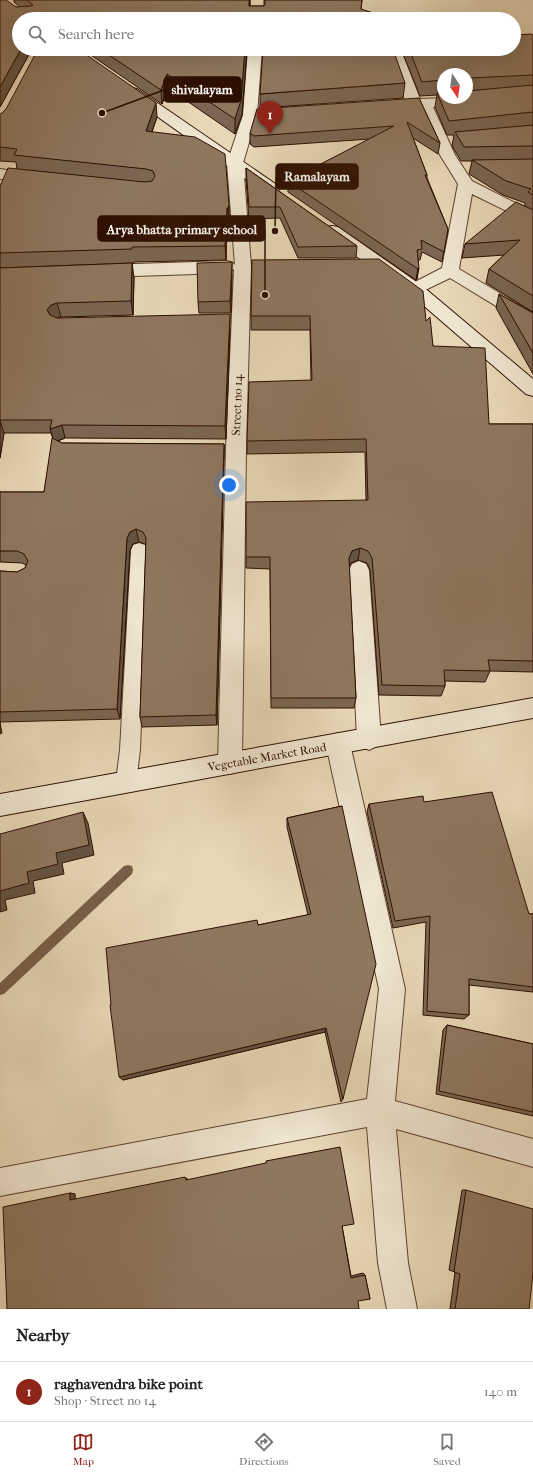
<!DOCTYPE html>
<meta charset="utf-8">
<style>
body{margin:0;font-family:"IM FELL French Canon",serif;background:#f2f2f2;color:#222}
.compass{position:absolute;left:437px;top:68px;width:36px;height:36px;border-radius:50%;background:#fff;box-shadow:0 4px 16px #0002;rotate:167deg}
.you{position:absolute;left:229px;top:485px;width:14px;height:14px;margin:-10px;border:3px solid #fff;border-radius:50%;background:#1a73e8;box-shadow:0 0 0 6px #1a73e833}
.badge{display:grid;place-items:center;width:26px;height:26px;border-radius:50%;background:#8f2418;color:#fff;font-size:13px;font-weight:700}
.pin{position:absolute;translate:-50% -33px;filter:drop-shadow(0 1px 2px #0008)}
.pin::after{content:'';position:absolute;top:21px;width:14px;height:12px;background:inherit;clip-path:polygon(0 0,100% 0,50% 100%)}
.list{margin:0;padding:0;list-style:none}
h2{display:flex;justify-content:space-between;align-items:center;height:52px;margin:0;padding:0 16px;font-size:17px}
h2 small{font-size:13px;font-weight:400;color:#767676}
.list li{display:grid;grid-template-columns:26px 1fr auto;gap:12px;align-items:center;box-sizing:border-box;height:60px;padding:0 16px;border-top:1px solid #e0e0e0}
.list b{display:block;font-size:15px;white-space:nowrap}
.list p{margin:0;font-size:13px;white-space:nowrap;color:#767676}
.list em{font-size:13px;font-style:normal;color:#767676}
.icon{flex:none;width:22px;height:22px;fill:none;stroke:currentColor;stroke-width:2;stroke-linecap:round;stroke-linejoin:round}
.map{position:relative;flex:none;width:533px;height:1309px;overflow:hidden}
.search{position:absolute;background:#fff;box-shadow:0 4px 16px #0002;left:12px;right:12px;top:12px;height:44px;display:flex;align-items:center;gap:10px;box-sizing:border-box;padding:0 14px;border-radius:22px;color:#767676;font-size:15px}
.sheet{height:112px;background:#fff}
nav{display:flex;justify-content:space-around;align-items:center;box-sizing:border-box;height:56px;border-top:1px solid #e0e0e0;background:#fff;font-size:11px;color:#767676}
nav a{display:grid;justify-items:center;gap:2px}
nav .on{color:#8f2418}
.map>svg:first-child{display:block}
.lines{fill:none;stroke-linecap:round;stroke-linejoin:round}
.stream{fill:#775e48;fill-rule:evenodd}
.lane-casing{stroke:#5c412e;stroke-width:2}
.street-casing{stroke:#5c412e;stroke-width:2}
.secondary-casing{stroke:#2d0f00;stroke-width:2}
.lane{fill:#efe5d0;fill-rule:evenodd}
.street{fill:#efe5d0;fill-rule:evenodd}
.secondary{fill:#efe5d0;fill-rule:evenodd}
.wall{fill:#7a6652;stroke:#2d0f00;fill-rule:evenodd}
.shaded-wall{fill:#635342;stroke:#2d0f00}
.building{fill:#8e775f;stroke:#2d0f00}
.labels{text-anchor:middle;stroke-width:4;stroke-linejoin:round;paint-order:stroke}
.street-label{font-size:12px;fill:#2d0f00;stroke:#efe5d0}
.leader{fill:none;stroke:#2d0f00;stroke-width:1.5}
.callout-dot{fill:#2d0f00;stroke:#efe5d0;stroke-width:1.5}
.callout{fill:#2d0f00;stroke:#2d0f00;stroke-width:1.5}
.callout-label{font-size:13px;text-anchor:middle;font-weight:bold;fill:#fff}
</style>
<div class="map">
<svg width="533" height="1309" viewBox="0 0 533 1309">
<rect width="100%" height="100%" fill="#e7d7b6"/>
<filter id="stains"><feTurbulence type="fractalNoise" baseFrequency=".005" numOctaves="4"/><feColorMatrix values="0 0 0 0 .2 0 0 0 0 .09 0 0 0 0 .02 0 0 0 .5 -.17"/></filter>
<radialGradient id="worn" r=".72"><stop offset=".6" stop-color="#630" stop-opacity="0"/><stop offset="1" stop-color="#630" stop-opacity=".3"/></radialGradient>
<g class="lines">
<path class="stream" d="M 128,865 L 132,866 L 133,870 L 132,874 L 4,994 L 0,995 L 0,983 L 124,866 Z"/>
<defs>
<path id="lane" d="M 139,543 L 145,545 L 147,550 L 140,750 L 136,782 L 133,788 L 126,791 L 119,788 L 116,782 L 120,750 L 131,550 L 133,545 Z"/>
<path id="street" d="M 248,49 L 262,49 L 257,115 L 243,163 L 251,266 L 246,448 L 242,763 L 238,771 L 230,774 L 222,771 L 218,763 L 226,448 L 234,269 L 227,273 L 104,277 L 98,275 L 96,271 L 98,267 L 104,265 L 227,261 L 233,263 L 235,265 L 227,163 L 243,115 Z
M 388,49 L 401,50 L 420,99 L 471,97 L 473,100 L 471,103 L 433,107 L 455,155 L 472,181 L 533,212 L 533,224 L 472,194 L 459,269 L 533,313 L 533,327 L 527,325 L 450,278 L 415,295 L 409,293 L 406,289 L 409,285 L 442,268 L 458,184 L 440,155 L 419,108 L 391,110 L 386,109 L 384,106 L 386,103 L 405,100 Z
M 0,169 L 40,175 L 42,178 L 40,181 L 34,183 L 0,179 Z
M 359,561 L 366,564 L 369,570 L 381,739 L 377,746 L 369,750 L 361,746 L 357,739 L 349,570 L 352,564 Z
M 338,733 L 346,737 L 350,744 L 405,989 L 395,1101 L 533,1139 L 533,1167 L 396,1129 L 408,1263 L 417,1309 L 387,1309 L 378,1263 L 367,1127 L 0,1196 L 0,1168 L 367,1099 L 379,989 L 326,744 L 330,737 Z"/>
<path id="secondary" d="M 132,88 L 137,89 L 277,185 L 279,189 L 277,193 L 271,194 L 265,193 L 127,95 L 125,92 L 127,89 Z
M 332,226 L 338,227 L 421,285 L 533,379 L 533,396 L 526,394 L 409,293 L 326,235 L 324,231 L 326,227 Z
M 533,698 L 533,718 L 0,816 L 0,794 Z"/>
</defs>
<use href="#lane" class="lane-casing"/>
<use href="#street" class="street-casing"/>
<use href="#secondary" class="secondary-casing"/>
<use href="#lane" class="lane"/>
<use href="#street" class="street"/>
<use href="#secondary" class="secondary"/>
</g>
<path class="wall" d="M 0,0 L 16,7 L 20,7 L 14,2 L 14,0 L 250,0 L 250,6 L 264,6 L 264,0 L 362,0 L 361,9 L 19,19 L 32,49 L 0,107 Z
M 533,36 L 533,312 L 486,283 L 489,269 L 504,255 L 462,258 L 465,244 L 525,206 L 525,203 L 503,195 L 469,174 L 472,161 L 461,161 L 452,146 L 454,135 L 447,135 L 435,107 L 437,95 L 420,96 L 401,49 L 514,49 ZM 443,74 L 467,74 L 467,98 L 443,98 Z
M 82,49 L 247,49 L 242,115 L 235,134 L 168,88 L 162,104 Z
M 405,83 L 403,98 L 260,108 L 260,94 Z
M 419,98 L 440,143 L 438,154 L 413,138 L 427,175 L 427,178 L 448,229 L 442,262 L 422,252 L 420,260 L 418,260 L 417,279 L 416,280 L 288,192 L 288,181 L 370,139 L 254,147 L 250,144 L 250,133 Z
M 0,114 L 157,117 L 152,132 L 229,205 L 229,222 L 227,222 L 226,260 L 134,262 L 134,263 L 0,268 L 0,186 L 17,169 L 16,162 L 0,161 Z
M 246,168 L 357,246 L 356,258 L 298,258 L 280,218 L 249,219 L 246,180 Z
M 252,260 L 426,321 L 433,346 L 489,424 L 533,424 L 533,672 L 490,671 L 485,682 L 445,681 L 445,686 L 441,696 L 379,695 L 370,570 L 367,563 L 358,560 L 351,563 L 349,566 L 356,698 L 354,708 L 271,708 L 270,569 L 246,568 L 246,557 L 366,500 L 365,452 L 247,454 L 247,441 L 311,381 L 310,330 L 251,330 L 251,316 Z
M 0,268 L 134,277 L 133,315 L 61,317 L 58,318 L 230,328 L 226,439 L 65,438 L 58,441 L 62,443 L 224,444 L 224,456 L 217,725 L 142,727 L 140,717 L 146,545 L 145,544 L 139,542 L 133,544 L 130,550 L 120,719 L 0,722 L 0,571 L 17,572 L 25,568 L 26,565 L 22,563 L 0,562 L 0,492 L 44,492 L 53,439 L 51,433 L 4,433 L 0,458 Z
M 232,274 L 231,313 L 199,313 L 198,302 Z
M 499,294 L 533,313 L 533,374 L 496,308 Z
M 424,802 L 529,914 L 533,914 L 533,992 L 469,985 L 469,1015 L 464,1019 L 423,1015 L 426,922 L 393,928 L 367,812 L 369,804 Z
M 342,806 L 343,1099 L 341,1102 L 325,1032 L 123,1080 L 258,925 L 308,915 L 287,827 L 287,818 Z
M 447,1025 L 533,1044 L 533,1116 L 436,1094 L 443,1030 Z
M 187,1178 L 187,1180 L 342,1226 L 351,1276 L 363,1273 L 365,1275 L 370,1299 L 7,1309 L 70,1193 L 75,1194 L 75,1200 Z
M 462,1190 L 466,1190 L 529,1309 L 450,1309 L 455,1272 L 449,1270 Z"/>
<path class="shaded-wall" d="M 249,0 L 250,0 L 250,9 L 249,6 Z
M 21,49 L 32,49 L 0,107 L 0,87 Z
M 245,49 L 247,49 L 242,115 L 235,134 L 235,119 Z
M 167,74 L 168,88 L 162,104 L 161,90 Z
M 156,103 L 157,117 L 147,146 L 146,131 Z
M 229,205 L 229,222 L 228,208 Z
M 227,208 L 227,222 L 226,260 L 225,246 Z
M 232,262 L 232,274 L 231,313 L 230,301 Z
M 132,263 L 134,277 L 133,315 L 131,301 Z
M 419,268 L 417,279 L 416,280 L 418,269 Z
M 57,303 L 61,317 L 54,319 L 47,310 L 51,305 Z
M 230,314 L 230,328 L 226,439 L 225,426 Z
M 0,421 L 4,433 L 0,458 Z
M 62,425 L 65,438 L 54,442 L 50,429 Z
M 224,444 L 224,456 L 217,725 L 216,715 Z
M 136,529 L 139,542 L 133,544 L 130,550 L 120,719 L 117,709 L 127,538 L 130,532 Z
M 360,548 L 358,560 L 351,563 L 348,570 L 349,558 L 352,551 Z
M 0,722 L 2,733 L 0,734 Z
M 83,812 L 88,823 L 94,855 L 62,863 L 64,874 L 33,881 L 35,893 L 5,900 L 7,910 L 0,912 L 0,891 L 27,872 L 56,853 Z
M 326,1028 L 325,1032 L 123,1080 L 119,1077 Z
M 70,1193 L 75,1194 L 75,1201 L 70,1200 Z"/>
<path class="building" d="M 0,0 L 6,0 L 16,7 L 31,6 L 33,5 L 27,0 L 249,0 L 249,6 L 264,6 L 265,4 L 265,0 L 362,0 L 361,9 L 392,19 L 19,19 L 19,49 L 21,49 L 0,87 Z
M 532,34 L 533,36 L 533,75 L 469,78 L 468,82 L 467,82 L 467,74 L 443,74 L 443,80 L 422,82 L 409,49 L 514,49 L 514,35 Z
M 38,49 L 78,49 L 156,103 L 146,131 L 195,137 L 225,154 L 229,205 L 228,208 L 227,208 L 225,246 L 132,247 L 132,249 L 0,253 L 0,186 L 8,168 L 145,182 L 152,181 L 155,176 L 153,171 L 146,169 L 14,155 L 17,149 L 0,147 L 0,114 L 2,113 L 6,109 Z
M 100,49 L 245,49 L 241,100 L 235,119 L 167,74 L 161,90 Z
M 263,49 L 393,49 L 405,83 L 260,94 Z
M 533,85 L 533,112 L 449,121 L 437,93 L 443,93 L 443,98 L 467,98 L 467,91 Z
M 419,98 L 440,143 L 407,122 L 427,175 L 425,175 L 448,229 L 444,252 L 421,240 L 422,249 L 417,250 L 419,268 L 418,269 L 288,181 L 394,126 L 254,136 L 250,133 L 257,109 Z
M 533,125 L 533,146 L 464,147 L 455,132 Z
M 533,159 L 533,195 L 528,192 L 531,189 L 506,181 L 472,160 Z
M 246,168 L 357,246 L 298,247 L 280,207 L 249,207 Z
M 516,202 L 533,210 L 533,296 L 489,269 L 520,240 L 465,244 Z
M 379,259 L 423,291 L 426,321 L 430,317 L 433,346 L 485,348 L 489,424 L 533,424 L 533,661 L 488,660 L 490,671 L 444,670 L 445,686 L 382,685 L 372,558 L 368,551 L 360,548 L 352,551 L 349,558 L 356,698 L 271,698 L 270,557 L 246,557 L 246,502 L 368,500 L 366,439 L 247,441 L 249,382 L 312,380 L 310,316 L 251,316 L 252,260 Z
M 232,262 L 230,301 L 198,302 L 197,263 Z
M 132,263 L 131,301 L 57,303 L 51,305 L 47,310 L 50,315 L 57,318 L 230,314 L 225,426 L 62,425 L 50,429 L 52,420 L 0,420 L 0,268 Z
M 499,294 L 533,313 L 533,353 Z
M 52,438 L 62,443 L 224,444 L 216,715 L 140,717 L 146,538 L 143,532 L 136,529 L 130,532 L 127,538 L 117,709 L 0,712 L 0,571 L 17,572 L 25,568 L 28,561 L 24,554 L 17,551 L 0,551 L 0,492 L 44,492 Z
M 492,792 L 529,914 L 533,914 L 533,987 L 469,979 L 469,1015 L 427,1011 L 430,916 L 395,921 L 369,804 L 423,796 L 424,802 Z
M 342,806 L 376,964 L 343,1099 L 326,1028 L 119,1077 L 110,1005 L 111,1005 L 106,948 L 257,920 L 258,925 L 311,914 L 287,818 Z
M 83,812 L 89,845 L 56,853 L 58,864 L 27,872 L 29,883 L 0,891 L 0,834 Z
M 447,1025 L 533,1044 L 533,1112 L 439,1091 Z
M 340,1147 L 354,1224 L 342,1226 L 351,1278 L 365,1275 L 370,1299 L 358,1301 L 359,1309 L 7,1309 L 3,1207 L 70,1193 L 70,1200 L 185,1177 L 186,1180 L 266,1163 L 266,1161 Z
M 466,1190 L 533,1209 L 533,1273 L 529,1309 L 455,1309 L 460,1274 L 454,1272 Z"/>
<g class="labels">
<g class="street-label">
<text transform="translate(237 405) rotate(-88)" y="4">Street no 14</text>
<text transform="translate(267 757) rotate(-10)" y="4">Vegetable Market Road</text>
</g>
</g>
<path class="leader" d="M102 113L164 90M275 231L276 177M265 295L265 229"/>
<g class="callout-dot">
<circle cx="102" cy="113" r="4"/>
<circle cx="275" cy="231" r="4"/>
<circle cx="265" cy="295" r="4"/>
</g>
<g class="callout">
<rect x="164" y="77" width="77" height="25" rx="4"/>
<rect x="276" y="164" width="82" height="25" rx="4"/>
<rect x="98" y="216" width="167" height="25" rx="4"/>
</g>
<g class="callout-label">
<text x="202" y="94">shivalayam</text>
<text x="317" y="181">Ramalayam</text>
<text x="182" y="234">Arya bhatta primary school</text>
</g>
<rect width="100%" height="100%" filter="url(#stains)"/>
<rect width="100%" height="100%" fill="url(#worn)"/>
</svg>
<svg class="compass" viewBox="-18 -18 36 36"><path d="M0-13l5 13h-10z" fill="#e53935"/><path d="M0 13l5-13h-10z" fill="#767676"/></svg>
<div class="you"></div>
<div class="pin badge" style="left:270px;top:134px">1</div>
<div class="search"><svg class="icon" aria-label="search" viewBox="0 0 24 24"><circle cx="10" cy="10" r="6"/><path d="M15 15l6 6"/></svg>Search here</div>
</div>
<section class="sheet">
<h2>Nearby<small></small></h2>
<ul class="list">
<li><span class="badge">1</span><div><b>raghavendra bike point</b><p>Shop · Street no 14</p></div><em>140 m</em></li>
</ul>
</section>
<nav>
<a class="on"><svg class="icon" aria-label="map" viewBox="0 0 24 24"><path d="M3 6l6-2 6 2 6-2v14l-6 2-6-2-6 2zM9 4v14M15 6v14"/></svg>Map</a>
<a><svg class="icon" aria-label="directions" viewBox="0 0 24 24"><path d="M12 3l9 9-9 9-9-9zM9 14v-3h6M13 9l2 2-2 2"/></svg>Directions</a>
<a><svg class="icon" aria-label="saved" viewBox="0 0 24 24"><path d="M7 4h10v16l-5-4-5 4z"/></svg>Saved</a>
</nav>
